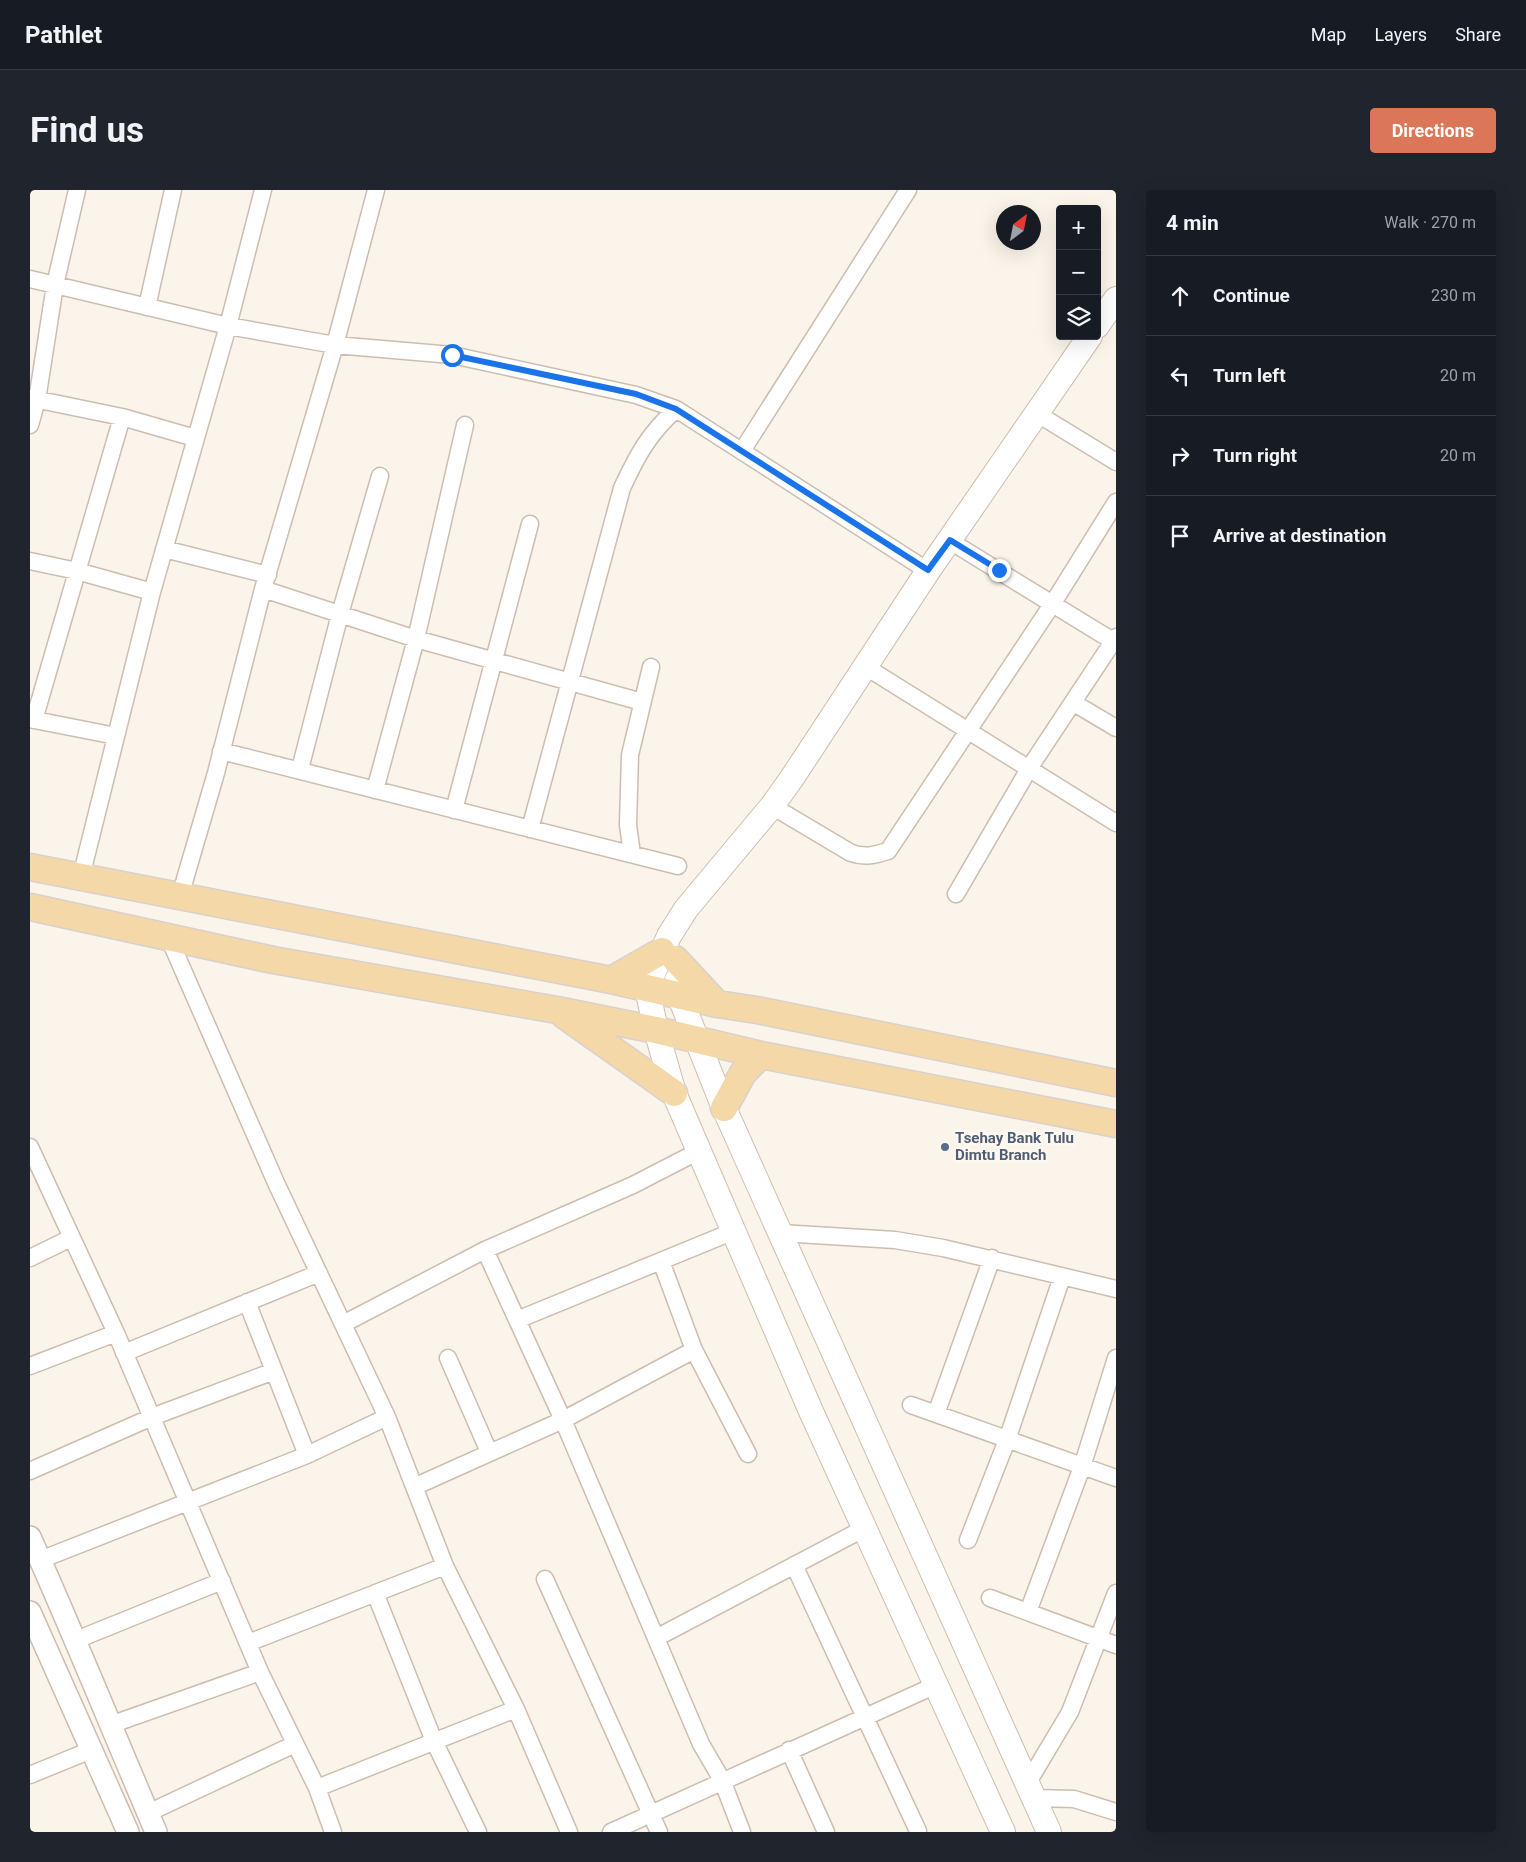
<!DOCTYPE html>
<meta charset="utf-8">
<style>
body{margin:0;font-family:Roboto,sans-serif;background:#20242c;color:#f1f3f6}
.controls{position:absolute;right:15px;top:15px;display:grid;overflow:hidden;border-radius:5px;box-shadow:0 5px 20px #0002}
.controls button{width:45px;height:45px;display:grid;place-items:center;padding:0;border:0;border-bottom:1px solid #363941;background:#171b24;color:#f1f3f6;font:25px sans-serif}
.compass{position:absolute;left:966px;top:15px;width:45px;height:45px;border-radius:50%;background:#171b24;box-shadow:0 5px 20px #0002;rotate:32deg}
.stop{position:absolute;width:15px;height:15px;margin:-11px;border:4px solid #1a73e8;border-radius:50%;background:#fff}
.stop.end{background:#1a73e8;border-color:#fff;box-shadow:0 1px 5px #0008}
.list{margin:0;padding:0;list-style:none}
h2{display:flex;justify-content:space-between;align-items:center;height:65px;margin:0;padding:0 20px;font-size:21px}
h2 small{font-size:16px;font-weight:400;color:#9ea1a6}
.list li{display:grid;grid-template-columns:32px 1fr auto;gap:15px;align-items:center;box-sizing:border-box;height:80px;padding:0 20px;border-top:1px solid #363941}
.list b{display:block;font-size:19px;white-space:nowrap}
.list em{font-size:16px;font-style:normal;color:#9ea1a6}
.icon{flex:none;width:28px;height:28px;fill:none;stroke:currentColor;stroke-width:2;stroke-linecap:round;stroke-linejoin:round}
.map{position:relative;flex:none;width:1086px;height:1642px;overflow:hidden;border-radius:5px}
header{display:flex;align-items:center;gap:30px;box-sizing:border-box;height:70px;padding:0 25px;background:#171b24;border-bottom:1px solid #363941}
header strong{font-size:24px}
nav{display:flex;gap:28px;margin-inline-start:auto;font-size:18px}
.intro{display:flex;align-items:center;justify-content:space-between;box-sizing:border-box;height:120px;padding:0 30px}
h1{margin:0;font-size:35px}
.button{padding:12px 22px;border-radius:5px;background:#db7758;color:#fff;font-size:18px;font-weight:700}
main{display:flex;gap:30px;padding:0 30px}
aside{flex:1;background:#171b24;border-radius:5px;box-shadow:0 5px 20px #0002}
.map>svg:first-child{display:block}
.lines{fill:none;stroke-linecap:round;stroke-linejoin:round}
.minor-casing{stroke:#cdbdb0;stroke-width:19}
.tertiary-casing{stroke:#cdbdb0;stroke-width:24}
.secondary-casing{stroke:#cfbdae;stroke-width:26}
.primary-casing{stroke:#d8d1ce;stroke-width:29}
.minor{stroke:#fff;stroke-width:16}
.tertiary{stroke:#fff;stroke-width:21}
.secondary{stroke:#fff;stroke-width:24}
.primary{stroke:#f4d8a8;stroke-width:26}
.route{stroke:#1a73e8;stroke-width:6}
.service-dot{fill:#5c6f8a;stroke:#fef8f0;stroke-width:2}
.labels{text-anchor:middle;stroke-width:5;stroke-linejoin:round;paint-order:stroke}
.service-label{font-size:15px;font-weight:bold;fill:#4e5e75;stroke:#fef8f0;text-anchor:start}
</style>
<header>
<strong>Pathlet</strong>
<nav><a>Map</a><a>Layers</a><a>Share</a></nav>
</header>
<div class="intro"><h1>Find us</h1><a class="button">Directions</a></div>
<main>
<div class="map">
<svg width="1086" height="1642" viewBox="0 0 1086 1642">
<rect width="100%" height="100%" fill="#fbf4ea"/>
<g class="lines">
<defs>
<path id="minor" d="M 0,89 L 198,136 L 305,155 L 422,165 L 606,205 L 646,219 L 898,381
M 117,117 L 143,0
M 0,208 L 92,227 L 165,248
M 1006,223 L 1086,272
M 0,235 L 7,210 L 25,95 L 47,0
M 712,261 L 878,0
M 920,351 L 1086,453
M 134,359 L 238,385
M 0,371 L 47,381 L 122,402
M 233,399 L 386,449 L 612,512
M 836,477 L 1086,633
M 1044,513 L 1086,538
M 0,529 L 86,546
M 4,530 L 92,227
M 191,561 L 648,676
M 270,579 L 310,424 L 350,286
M 345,600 L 386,449 L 435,235
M 742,616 L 821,663 C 835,668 845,665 858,661 L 1023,413 L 1086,312
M 424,620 L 500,334
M 500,639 L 592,298 C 608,264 618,245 646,219
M 602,664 L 598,635 L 600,565 L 621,477
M 51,687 L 122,402 L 198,136 L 233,0
M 926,704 L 1000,577 L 1086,447
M 150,706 L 186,583 L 233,399 L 305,155 L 346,0
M 138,746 L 247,995 L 357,1227 L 415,1376 L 486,1519 L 539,1642
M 0,957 L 86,1143 L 230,1482 L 287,1598 L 303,1642
M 751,1043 L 865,1050 L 913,1058 L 1086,1099
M 455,1060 L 533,1230 L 671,1554 L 692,1590 L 712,1642
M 0,1068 L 41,1048
M 631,1071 L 664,1160 L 718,1264
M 217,1112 L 277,1265
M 487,1130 L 704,1041
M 313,1134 L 455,1060 L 603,995 L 669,961
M 94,1163 L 289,1083
M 418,1168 L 459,1262
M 0,1176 L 86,1143
M 881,1215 L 1086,1288
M 906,1224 L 962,1068
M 0,1281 L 122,1227 L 244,1181
M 386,1296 L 533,1230 L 664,1160
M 938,1350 L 977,1250 L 1032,1087
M 10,1370 L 277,1265 L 357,1227
M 764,1375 L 888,1641
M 515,1389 L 629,1642
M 345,1403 L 404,1551 L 448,1642
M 960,1408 L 1086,1455
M 998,1422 L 1052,1277 L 1086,1168
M 626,1448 L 835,1338
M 46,1450 L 192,1391
M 218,1453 L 415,1376
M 80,1535 L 230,1482
M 759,1560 L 796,1642
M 0,1585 L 61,1560
M 997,1594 L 1040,1522 L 1086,1403
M 287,1598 L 486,1519
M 1003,1608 L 1044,1609 L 1086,1622
M 118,1623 L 265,1554
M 581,1642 L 906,1495"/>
<path id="tertiary" d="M 0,1347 C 44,1445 84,1544 126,1642
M 0,1422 L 98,1642"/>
<path id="secondary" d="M 1067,136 L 1086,109
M 647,790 L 649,805 L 694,918 L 1019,1642
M 973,1642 L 780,1219 L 644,903 L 626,840 L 617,798 L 639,746 L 656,719 L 742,616 L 762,588 L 898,381 L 1060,146"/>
<path id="primary" d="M 0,677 L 581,790 L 687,814 L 727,820 L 1086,893
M 0,717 L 243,770 L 527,820 L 626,840 L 731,865 L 1086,934
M 645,769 L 687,814
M 581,790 L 632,761
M 535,826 L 644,903
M 694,918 L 713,883 L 731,865"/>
</defs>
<use href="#minor" class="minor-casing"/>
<use href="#tertiary" class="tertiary-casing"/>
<use href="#secondary" class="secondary-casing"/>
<use href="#primary" class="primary-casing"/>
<use href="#minor" class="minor"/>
<use href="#tertiary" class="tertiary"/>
<use href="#secondary" class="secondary"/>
<use href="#primary" class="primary"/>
</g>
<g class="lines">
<path class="route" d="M 422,165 L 606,204 L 646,219 L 898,380 L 920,350 L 969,380"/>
</g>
<circle class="service-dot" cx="915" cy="957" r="5"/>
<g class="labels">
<g class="service-label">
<text x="925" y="953">Tsehay Bank Tulu<tspan x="925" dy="17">Dimtu Branch</tspan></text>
</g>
</g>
</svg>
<div class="controls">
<button>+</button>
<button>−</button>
<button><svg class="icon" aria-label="layers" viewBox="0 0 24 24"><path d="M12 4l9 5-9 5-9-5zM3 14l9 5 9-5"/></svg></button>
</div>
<svg class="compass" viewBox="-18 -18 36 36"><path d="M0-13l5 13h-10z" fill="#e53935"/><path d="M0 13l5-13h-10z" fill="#9ea1a6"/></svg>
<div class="stop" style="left:422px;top:165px"></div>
<div class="stop end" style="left:969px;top:380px"></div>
</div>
<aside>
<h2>4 min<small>Walk · 270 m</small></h2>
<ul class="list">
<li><svg class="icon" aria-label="ahead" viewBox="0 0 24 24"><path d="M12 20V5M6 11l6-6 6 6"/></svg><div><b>Continue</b></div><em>230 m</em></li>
<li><svg class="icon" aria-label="left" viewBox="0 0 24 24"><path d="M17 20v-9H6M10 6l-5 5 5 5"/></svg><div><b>Turn left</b></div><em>20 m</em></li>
<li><svg class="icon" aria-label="right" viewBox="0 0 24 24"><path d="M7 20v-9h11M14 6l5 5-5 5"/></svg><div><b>Turn right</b></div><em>20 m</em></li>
<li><svg class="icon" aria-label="arrive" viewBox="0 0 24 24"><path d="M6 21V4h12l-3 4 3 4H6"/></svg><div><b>Arrive at destination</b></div></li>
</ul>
</aside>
</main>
